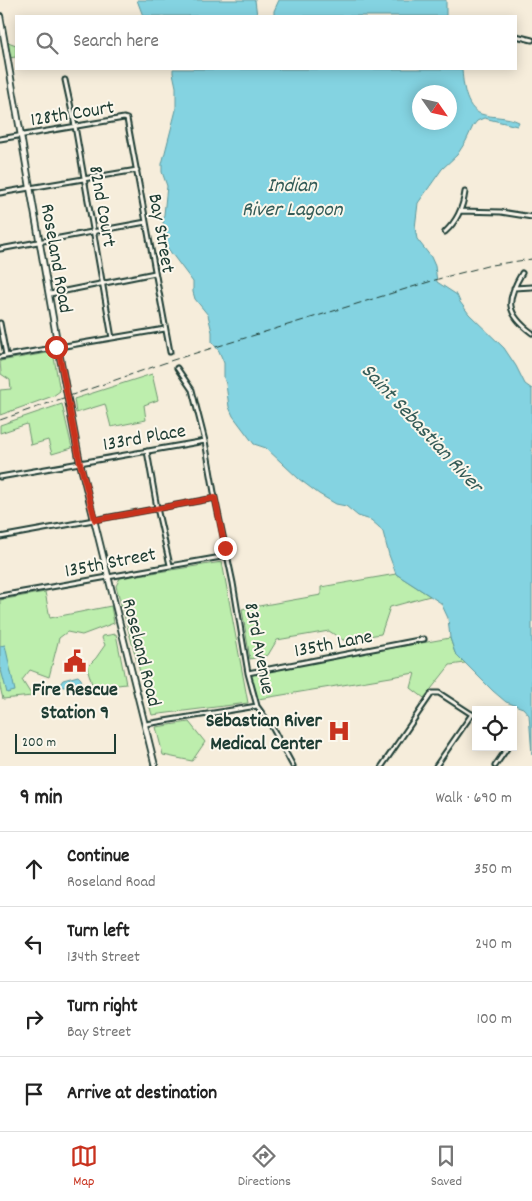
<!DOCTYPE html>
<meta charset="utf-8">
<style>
body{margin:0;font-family:Dekko,sans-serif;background:#f2f2f2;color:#222}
.controls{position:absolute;right:15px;bottom:15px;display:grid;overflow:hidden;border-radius:0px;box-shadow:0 2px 12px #0003}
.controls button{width:45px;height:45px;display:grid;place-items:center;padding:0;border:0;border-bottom:1px solid #e0e0e0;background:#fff;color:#222;font:25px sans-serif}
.compass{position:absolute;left:412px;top:85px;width:45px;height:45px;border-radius:50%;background:#fff;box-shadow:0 2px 12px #0003;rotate:124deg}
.scale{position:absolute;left:15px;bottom:12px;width:101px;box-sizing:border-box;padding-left:5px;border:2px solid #1f3d34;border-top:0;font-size:14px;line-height:18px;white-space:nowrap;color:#1f3d34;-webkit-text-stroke:4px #fbf7ec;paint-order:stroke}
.stop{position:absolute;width:15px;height:15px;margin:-11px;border:4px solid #c8321e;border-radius:50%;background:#fff}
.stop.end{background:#c8321e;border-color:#fff;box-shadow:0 1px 5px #0008}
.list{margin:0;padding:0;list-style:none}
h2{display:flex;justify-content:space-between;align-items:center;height:65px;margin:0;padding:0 20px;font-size:21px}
h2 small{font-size:16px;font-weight:400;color:#767676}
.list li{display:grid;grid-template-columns:32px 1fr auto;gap:15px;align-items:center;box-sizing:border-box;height:75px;padding:0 20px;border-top:1px solid #e0e0e0}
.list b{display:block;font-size:19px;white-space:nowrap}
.list p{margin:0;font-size:16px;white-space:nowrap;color:#767676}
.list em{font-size:16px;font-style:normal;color:#767676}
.icon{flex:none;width:28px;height:28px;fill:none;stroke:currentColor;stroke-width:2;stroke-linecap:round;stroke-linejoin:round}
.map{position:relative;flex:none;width:532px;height:766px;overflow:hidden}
.search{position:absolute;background:#fff;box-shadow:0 2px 12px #0003;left:15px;right:15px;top:15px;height:55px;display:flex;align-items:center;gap:12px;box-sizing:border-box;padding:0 18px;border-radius:0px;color:#767676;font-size:19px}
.sheet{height:365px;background:#fff}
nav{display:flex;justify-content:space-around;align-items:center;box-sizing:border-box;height:70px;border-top:1px solid #e0e0e0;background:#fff;font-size:14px;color:#767676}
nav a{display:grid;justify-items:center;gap:2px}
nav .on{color:#c8321e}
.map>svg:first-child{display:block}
.green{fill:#bdeead;stroke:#6e9670}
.water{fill:#84d3e1;stroke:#5c979c;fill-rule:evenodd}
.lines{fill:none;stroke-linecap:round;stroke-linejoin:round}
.street-casing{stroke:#1f3d34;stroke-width:7}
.secondary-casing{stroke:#1f3d34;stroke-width:8}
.street{stroke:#fbf7ec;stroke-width:3}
.secondary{stroke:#fbf7ec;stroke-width:4.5}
.rail{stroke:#1f3d34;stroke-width:1;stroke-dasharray:8 4;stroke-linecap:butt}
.route{stroke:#c8321e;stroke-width:6}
.labels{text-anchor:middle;stroke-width:4;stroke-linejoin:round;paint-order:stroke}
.street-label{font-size:20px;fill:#1f3d34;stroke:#fbf7ec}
.poi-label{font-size:20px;font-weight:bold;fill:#1f3d34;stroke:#fbf7ec}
.water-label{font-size:21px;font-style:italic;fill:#335b57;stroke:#fbf7ec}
</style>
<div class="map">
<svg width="532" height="766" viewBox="0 0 532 766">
<rect width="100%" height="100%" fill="#f6eddb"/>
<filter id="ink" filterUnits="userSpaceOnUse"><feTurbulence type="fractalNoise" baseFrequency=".02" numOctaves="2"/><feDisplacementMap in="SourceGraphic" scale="10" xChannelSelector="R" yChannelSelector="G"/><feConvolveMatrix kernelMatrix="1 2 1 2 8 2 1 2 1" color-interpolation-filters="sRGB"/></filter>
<g filter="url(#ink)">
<path class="green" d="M 8,42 L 16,45 L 16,57 L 9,58 Z
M 53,352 L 60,391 L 53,396 L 0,415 L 0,390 L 11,389 L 10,380 L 1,374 L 0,361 Z
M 152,374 L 158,400 L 144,405 L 146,420 L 111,427 L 105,404 L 76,413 L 74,399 Z
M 62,404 L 72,448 L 52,454 L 48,440 L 31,445 L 27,424 L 0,433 L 0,425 Z
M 222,562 L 248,703 L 152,715 L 116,586 L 120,578 Z
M 396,574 L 430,596 L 390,607 L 381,634 L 343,640 L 329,631 L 277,640 L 268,655 L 250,659 L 242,609 L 321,595 L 321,587 Z
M 45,592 L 50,618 L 111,606 L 114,623 L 82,635 L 67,632 L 59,638 L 49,677 L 30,670 L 22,680 L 32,696 L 3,699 L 0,687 L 0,600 Z
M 116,634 L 126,684 L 93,688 L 87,667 L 96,658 L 105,645 L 102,638 L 103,636 Z
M 450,638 L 455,653 L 465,663 L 450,665 L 424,698 L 411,688 L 415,673 L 258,699 L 250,673 Z
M 189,722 L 205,742 L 192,761 L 163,755 L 156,727 Z"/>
<path class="water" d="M 137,0 L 255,0 L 257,16 L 143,16 Z
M 279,0 L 446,0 L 446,16 L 274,16 L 274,11 Z
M 173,69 L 462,69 C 463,83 465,108 481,114 C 493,118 507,116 519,122 L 517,126 L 484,118 L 477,121 L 473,126 L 466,141 L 457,155 L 442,169 L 418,203 L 415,228 L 417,239 L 431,257 L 435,266 L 437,282 L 457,295 L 460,302 L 469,314 L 504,348 L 516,366 L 525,384 L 532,389 L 532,755 L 529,715 L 523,708 L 506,702 L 493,691 L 455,653 L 450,638 L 448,618 L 441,603 L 396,574 L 389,555 L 383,532 L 379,527 L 371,520 L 358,516 L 346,506 L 336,504 L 319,494 L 299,479 L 266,448 L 254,444 L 233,416 L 229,407 L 226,384 L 224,378 L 224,363 L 219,351 L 212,342 L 212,332 L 208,315 L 195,299 L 193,292 L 193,282 L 166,246 L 163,224 L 167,186 L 162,172 L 162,164 L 176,110 L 176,87 L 173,73 ZM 450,92 L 450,122 L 420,122 L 420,92 Z
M 5,645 L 15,691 L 7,693 L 0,666 L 0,646 Z
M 78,676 L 81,679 L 82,683 L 64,687 L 60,686 L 60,684 L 63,680 Z"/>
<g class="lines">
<defs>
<path id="street" d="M 516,36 L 532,40
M 65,80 L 75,126 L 112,338
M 0,139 L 124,118 L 127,119 L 170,352
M 0,193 L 137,170
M 460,211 L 501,212 L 532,217
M 445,232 C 456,222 463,207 465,192
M 0,249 L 146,222
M 522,273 C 506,300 505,313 532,333
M 514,288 L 532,287
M 50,294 L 155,273
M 0,323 L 6,355
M 0,357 L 165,329
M 177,368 L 192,390 L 205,441 L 215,498 L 233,583 L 248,673 L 257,706 L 272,727 L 293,766
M 147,451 L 157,508 L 170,565
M 0,477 L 205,441
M 0,537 L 215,498
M 0,596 L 227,556
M 248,673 L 424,639
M 146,724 L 257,706
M 382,766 L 432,693 L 439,693 L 476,717
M 436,766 L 472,714
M 495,766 L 508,747"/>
<path id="secondary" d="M 0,16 L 58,347 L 80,463 L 155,766"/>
</defs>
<use href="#street" class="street-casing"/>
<use href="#secondary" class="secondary-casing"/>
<use href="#street" class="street"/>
<use href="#secondary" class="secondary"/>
<path class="rail" d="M 0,420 L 173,360 L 445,277 L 491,265 L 532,259"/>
</g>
</g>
<g class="lines" filter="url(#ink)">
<path class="route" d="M 56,347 L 58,347 L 80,463 L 95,520 L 215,498 L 225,548"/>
</g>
<defs>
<symbol id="civic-bare" viewBox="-9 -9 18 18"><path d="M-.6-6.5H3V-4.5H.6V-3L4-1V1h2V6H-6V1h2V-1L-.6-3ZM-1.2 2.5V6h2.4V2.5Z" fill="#c8321e" stroke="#fbf7ec" stroke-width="2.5" paint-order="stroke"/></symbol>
<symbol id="hospital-bare" viewBox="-9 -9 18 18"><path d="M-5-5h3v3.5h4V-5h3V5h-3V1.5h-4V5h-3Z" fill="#c8321e" stroke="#fbf7ec" stroke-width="2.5" paint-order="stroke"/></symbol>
</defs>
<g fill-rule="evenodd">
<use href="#civic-bare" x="59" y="645" width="32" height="32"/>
<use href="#hospital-bare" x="323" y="715" width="32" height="32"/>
</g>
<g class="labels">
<g class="street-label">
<text transform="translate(72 112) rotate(-9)" y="7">128th Court</text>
<text transform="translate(104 206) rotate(80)" y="7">82nd Court</text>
<text transform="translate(163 233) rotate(80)" y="7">Bay Street</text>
<text transform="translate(58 258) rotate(80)" y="7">Roseland Road</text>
<text transform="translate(144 436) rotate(-10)" y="7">133rd Place</text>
<text transform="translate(110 561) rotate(-11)" y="7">135th Street</text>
<text transform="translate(333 642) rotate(-11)" y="7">135th Lane</text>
<text transform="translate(261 648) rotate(79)" y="7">83rd Avenue</text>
<text transform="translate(143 652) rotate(76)" y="7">Roseland Road</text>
</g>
<g class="poi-label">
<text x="75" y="695">Fire Rescue<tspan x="75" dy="23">Station 9</tspan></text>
<text x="322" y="726" text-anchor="end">Sebastian River<tspan x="322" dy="23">Medical Center</tspan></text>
</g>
<g class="water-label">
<text x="292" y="191">Indian<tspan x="292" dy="24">River Lagoon</tspan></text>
<text transform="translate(423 427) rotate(47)" y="7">Saint Sebastian River</text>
</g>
</g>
</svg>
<div class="controls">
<button><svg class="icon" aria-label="locate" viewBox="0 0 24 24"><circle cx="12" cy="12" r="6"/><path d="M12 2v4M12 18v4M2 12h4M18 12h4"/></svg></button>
</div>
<svg class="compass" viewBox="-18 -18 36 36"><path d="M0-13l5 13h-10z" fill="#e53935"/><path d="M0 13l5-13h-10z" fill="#767676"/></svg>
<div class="scale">200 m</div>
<div class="stop" style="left:56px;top:347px"></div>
<div class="stop end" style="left:225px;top:548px"></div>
<div class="search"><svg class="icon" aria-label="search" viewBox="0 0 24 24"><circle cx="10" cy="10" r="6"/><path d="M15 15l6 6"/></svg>Search here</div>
</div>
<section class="sheet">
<h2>9 min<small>Walk · 690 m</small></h2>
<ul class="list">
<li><svg class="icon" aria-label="ahead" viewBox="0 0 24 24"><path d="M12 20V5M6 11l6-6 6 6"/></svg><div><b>Continue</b><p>Roseland Road</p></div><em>350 m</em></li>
<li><svg class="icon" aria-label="left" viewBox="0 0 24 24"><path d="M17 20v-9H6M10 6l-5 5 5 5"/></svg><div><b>Turn left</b><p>134th Street</p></div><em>240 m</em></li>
<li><svg class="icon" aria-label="right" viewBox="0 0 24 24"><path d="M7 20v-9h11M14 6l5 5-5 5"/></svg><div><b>Turn right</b><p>Bay Street</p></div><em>100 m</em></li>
<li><svg class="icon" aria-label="arrive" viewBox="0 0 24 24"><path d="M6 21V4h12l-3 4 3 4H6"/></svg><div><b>Arrive at destination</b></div></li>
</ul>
</section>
<nav>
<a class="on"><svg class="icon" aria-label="map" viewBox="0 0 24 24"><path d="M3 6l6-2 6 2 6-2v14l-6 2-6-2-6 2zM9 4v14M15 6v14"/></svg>Map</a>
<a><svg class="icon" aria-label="directions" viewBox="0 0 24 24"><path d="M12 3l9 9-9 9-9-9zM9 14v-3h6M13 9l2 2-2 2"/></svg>Directions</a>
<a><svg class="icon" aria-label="saved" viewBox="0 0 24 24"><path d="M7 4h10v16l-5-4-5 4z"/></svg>Saved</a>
</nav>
